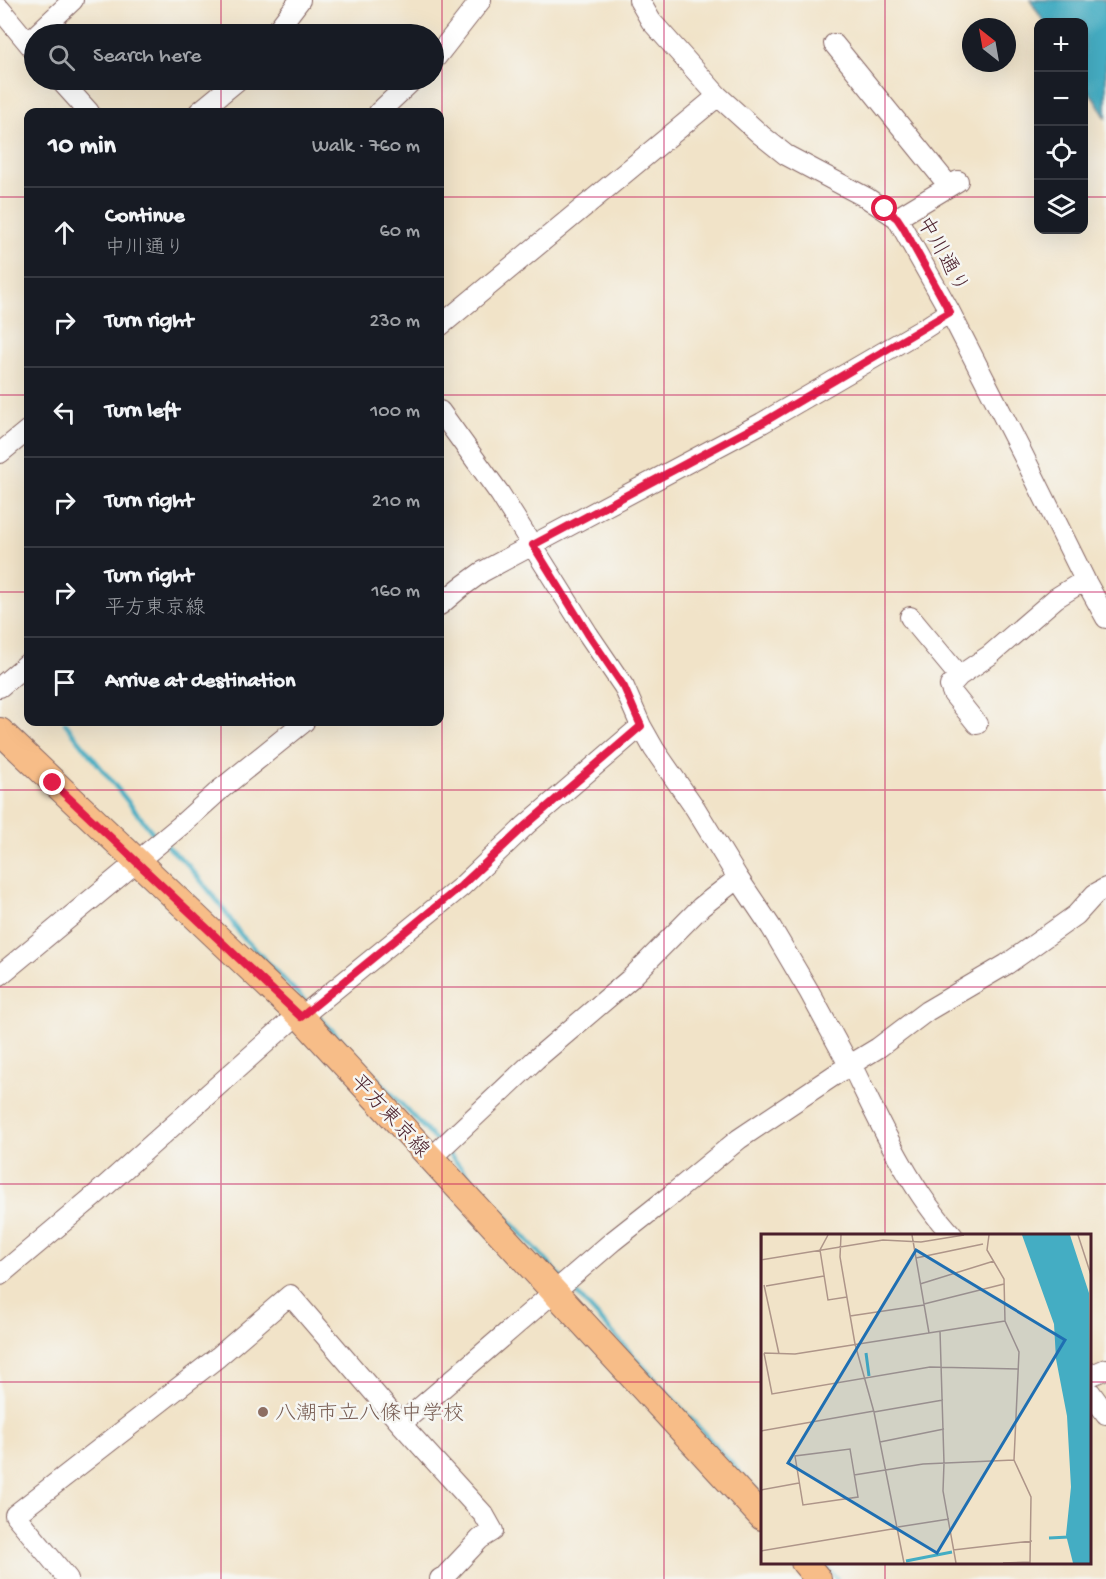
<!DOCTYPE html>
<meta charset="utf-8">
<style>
body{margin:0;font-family:"Gochi Hand","Klee One",sans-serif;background:#20242c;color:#f1f3f6}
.controls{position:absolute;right:18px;top:18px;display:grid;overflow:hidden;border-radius:12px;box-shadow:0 6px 24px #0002}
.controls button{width:54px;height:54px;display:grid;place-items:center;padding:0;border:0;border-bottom:2px solid #363941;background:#171b24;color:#f1f3f6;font:30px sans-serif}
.compass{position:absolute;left:962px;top:18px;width:54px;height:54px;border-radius:50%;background:#171b24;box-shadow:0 6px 24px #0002;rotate:329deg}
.stop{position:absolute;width:18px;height:18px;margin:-14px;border:4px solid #e11d48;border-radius:50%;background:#fff}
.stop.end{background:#e11d48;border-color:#fff;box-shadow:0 2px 6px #0008}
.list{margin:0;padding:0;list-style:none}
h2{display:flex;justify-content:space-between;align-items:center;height:78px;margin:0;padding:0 24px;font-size:26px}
h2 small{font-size:20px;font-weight:400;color:#9ea1a6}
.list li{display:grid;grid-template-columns:39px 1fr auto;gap:18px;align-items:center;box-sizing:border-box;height:90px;padding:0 24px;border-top:2px solid #363941}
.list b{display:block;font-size:22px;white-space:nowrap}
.list p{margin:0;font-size:20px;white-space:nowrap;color:#9ea1a6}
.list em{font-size:20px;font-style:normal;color:#9ea1a6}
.icon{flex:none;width:33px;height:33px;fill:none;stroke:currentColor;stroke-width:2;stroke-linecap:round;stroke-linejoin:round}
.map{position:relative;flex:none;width:1106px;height:1579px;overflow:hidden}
.search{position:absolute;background:#171b24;box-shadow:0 6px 24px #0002;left:24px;top:24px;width:420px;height:66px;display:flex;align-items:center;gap:15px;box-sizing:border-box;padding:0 21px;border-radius:33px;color:#9ea1a6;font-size:22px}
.panel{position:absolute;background:#171b24;box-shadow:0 6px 24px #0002;left:24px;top:108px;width:420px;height:618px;border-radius:12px}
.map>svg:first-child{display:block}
.water{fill:#44adc3;stroke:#476677;stroke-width:1.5}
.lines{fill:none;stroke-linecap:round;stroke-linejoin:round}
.stream{stroke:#44adc3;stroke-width:4.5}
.minor-casing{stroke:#846462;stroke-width:22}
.major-casing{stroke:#846462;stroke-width:28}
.minor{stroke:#fff;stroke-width:20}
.major{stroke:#f7bd88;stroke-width:26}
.route{stroke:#e11d48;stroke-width:8}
.grid{fill:none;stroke:#c2185b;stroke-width:1.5;stroke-opacity:0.55}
.education-dot{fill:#8d6e63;stroke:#f6f6f2;stroke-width:2}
.labels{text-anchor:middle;stroke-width:5;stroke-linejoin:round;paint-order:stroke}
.street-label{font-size:21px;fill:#4a1f2b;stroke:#f6f6f2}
.education-label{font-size:21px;fill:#785e54;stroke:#f6f6f2;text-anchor:start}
.inset-river{fill:none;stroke:#44adc3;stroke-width:3}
.inset-road{fill:none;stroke:#ae9589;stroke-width:1.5}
.view{fill:#1f6fb2;fill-opacity:0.15;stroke:#1f6fb2;stroke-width:3}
.inset-edge{fill:none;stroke:#4a1f2b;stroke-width:3}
</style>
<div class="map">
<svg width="1106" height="1579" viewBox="0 0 1106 1579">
<rect width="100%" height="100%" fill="#f6f6f2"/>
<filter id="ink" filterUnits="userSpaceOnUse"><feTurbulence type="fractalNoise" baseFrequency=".0167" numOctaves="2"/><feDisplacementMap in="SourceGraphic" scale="12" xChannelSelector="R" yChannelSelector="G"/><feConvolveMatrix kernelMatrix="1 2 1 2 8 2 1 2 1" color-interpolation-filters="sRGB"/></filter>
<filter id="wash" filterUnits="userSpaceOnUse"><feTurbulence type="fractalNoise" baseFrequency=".008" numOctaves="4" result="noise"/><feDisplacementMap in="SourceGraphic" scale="24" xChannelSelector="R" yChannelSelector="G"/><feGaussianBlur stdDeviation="1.35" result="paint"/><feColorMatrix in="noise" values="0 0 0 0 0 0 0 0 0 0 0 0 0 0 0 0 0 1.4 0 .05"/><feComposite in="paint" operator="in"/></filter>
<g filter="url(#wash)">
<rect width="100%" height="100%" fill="#f1e3c8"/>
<path class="water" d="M 1030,0 L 1106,0 L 1106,118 L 1084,83 L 1084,22 L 1044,22 Z"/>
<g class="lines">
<path class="stream" d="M 65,723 L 157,838
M 166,845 L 188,865 L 220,904 L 240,934 L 307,1003
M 316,1013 L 439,1144
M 447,1152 L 563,1279
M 570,1286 L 762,1497
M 823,1563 L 837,1579"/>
</g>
</g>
<g filter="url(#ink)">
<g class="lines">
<defs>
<path id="minor" d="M 639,0 L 651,21 L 718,96 L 761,135 L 786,155 L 867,198 L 897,218 L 950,312 L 1023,455 L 1085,580 L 1106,618
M 0,9 L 34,50
M 37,34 L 73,0
M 274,34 L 300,0
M 834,44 L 949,186
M 434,60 L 481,0
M 60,80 L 89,112
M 199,112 L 238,80
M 379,112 L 413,80
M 897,218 L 958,181
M 440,326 L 718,96
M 440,411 L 500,494 L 588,634 L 624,687 L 641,726 L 654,749 L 695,808 L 738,878 L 771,927 L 810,993 L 849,1065
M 0,453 L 28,430
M 440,605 L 460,588 L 482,572 L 762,423 L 925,328 L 950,312
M 910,617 L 959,676
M 0,687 L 28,663
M 977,724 L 953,694 L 950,686 L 959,676 L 990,655 L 1056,598 L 1085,580
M 0,975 L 180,826 L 221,789 L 304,722
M 301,1017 L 461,887 L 526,825 L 641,726
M 851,1064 C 879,1121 909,1189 953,1236
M 431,1158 L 536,1059 L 630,979 L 701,907 L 738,878
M 0,1275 L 93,1197 L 298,1014
M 1090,1376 L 1106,1369
M 1090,1392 L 1106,1414
M 401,1424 L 613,1241 L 670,1196 L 739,1139 L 845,1068 L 878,1048 L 927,1011 L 1007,964 L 1076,915 L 1095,894 L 1106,888
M 68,1579 L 15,1515 L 218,1357 L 290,1295 L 401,1424 L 484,1515 L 493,1531 L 480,1539 L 445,1576 L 440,1579"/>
<path id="major" d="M 0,731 L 298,1014 L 762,1517
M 804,1562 L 818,1579"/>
</defs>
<use href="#minor" class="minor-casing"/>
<use href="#major" class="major-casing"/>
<use href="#minor" class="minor"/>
<use href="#major" class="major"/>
</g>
</g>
<g class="lines" filter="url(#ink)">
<path class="route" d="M 53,783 L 301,1017 L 461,886 L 526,825 L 641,726 L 624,687 L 588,634 L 533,545 L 762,423 L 950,312 L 903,227 L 897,218 L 885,209"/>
</g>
<path class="grid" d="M 221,0 L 221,34M 442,0 L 442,1579M 664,0 L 664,1579M 885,0 L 885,1236M 221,80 L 221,112M 0,197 L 28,197M 440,197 L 1038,197M 1084,197 L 1106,197M 0,395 L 28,395M 440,395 L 1106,395M 0,592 L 28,592M 440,592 L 1106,592M 221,722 L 221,1579M 0,790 L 1106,790M 0,987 L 1106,987M 0,1184 L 1106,1184M 0,1382 L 762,1382M 1090,1382 L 1106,1382M 885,1562 L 885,1579"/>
<circle class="education-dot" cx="263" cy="1412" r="6"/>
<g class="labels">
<g class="street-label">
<text transform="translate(944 254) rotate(61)" y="7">中川通り</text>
<text transform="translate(391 1115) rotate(47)" y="7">平方東京線</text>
</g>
<g class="education-label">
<text x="275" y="1419">八潮市立八條中学校</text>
</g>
</g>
<g transform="translate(761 1234)">
<rect width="330" height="330" fill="#f1e3c8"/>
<path d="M 261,1 L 309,1 L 328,59 L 330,329 L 312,329 L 305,301 L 310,253 L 306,182 L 295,125 L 293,90 Z" fill="#44adc3"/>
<path class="inset-river" d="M 105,119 L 108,142M 288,304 L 308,303M 145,327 L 191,318"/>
<path class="inset-road" d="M 67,1 L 59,16 L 67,66 L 86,63M 80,1 L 79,23 L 94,110 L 113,178 L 143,329M 151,1 L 168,99M 228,1 L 226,16 L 243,45 L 244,87 L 258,118 L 253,226 L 270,263 L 269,329M 317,1 L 330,41M 155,24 L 222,10M 0,26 L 122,6 L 160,8 L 203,1M 159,50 L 233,27M 3,51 L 18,120M 5,52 L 63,42M 163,70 L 243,50M 89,82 L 163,71M 0,89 L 1,1M 179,97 L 183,229M 3,119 L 11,160 L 169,133 L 258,135M 3,119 L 34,120 L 244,87M 113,178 L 182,166M 0,197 L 113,177M 119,208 L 183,195M 89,215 L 97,263 L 42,271 L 34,222 ZM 183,229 L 182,257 L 195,329M 93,241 L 162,230 L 253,226M 0,256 L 38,249M 137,293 L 188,285M 192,316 L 271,307M 0,317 L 137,294M 242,329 L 269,328"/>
<path class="view" d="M 155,16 L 304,106 L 176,319 L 27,229 Z"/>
<rect width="330" height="330" class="inset-edge"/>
</g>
</svg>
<div class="controls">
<button>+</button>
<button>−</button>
<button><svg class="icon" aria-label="locate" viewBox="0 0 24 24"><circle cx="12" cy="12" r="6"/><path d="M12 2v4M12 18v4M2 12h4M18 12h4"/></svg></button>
<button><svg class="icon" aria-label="layers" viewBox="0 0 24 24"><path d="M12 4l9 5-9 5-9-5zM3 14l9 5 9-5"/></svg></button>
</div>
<svg class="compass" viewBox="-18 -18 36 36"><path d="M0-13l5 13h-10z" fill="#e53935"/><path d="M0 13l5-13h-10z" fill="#9ea1a6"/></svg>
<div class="stop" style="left:885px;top:209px"></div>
<div class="stop end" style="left:53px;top:783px"></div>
<div class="search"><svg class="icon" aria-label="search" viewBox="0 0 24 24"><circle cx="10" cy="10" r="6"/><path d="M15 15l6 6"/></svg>Search here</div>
<section class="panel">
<h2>10 min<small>Walk · 760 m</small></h2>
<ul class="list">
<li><svg class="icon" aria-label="ahead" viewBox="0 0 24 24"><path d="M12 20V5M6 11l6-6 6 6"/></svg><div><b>Continue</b><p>中川通り</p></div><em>60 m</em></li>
<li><svg class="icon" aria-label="right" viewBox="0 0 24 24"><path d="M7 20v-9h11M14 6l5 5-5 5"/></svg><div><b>Turn right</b></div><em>230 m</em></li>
<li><svg class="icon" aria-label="left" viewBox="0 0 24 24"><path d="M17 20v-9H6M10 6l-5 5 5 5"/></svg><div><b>Turn left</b></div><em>100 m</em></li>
<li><svg class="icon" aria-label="right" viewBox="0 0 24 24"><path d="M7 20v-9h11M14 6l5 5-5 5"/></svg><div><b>Turn right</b></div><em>210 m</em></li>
<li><svg class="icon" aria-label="right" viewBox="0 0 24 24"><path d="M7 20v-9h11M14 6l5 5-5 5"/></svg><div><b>Turn right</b><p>平方東京線</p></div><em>160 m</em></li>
<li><svg class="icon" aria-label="arrive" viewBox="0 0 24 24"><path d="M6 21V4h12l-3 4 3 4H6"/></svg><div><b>Arrive at destination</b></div></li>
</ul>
</section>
</div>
